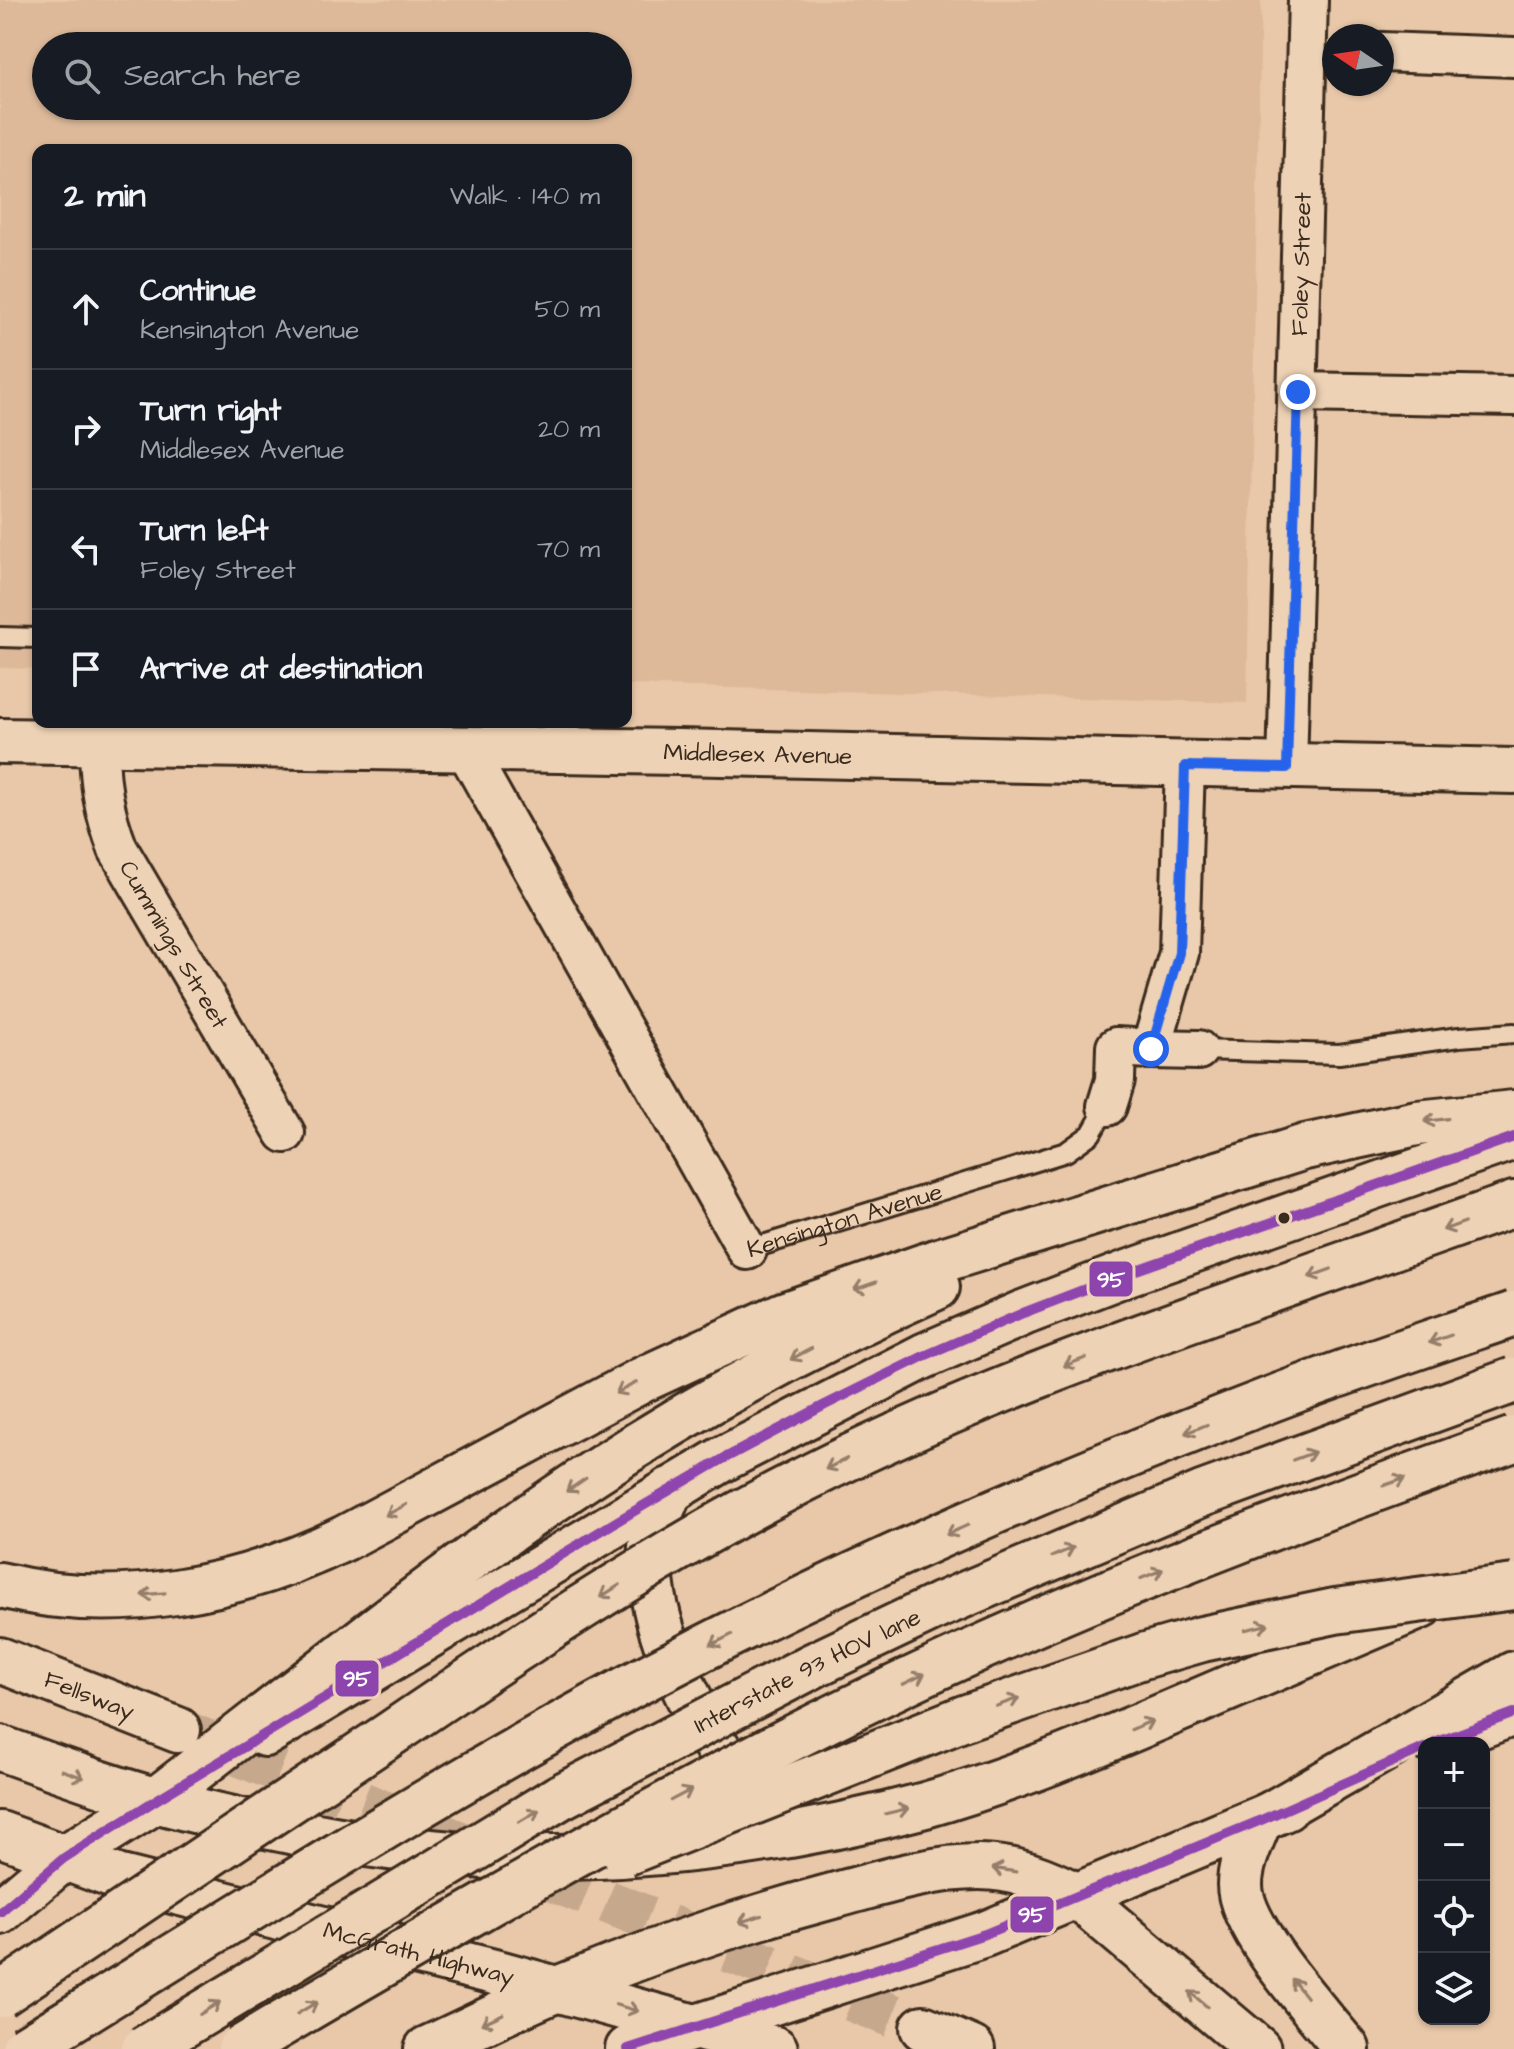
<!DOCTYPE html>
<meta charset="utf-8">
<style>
body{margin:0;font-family:"Architects Daughter",sans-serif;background:#242831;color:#f1f3f6}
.controls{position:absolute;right:24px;bottom:24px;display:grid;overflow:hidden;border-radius:16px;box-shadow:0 2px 6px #0004}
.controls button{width:72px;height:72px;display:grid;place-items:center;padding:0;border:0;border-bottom:2px solid #363941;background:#171b24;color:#f1f3f6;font:40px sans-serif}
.compass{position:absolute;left:1322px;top:24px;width:72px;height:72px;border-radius:50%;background:#171b24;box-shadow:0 2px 6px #0004;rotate:283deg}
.stop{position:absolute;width:24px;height:24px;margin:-18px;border:6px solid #2563eb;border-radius:50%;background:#fff}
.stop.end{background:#2563eb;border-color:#fff;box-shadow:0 2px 8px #0008}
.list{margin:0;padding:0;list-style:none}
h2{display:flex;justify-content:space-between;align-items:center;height:104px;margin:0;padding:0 32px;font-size:34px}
h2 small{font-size:26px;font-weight:400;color:#9ea1a6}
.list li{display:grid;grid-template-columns:52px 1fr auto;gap:24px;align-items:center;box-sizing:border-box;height:120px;padding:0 32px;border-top:2px solid #363941}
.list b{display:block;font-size:30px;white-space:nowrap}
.list p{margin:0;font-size:26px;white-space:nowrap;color:#9ea1a6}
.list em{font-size:26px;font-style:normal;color:#9ea1a6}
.icon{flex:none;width:44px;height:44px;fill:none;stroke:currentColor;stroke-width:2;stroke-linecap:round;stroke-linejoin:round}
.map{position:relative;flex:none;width:1514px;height:2049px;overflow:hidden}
.search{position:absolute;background:#171b24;box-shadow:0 2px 6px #0004;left:32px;top:32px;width:600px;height:88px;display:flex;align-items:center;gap:20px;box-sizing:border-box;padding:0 28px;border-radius:44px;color:#9ea1a6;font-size:30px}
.panel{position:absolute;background:#171b24;box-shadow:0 2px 6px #0004;left:32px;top:144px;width:600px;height:584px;border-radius:16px}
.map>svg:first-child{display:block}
.built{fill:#ddb99a;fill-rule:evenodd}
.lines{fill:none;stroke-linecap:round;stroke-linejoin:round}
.trunk-tunnel{stroke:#c6a88d;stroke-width:44;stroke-dasharray:44 22;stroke-linecap:butt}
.service-casing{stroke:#3b2a1e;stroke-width:24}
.minor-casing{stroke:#3b2a1e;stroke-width:44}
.secondary-casing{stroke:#3b2a1e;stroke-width:50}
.trunk-casing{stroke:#3b2a1e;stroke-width:50}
.motorway-casing{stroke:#3b2a1e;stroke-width:50}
.service{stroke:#eed2b5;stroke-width:18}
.minor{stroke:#eed2b5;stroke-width:38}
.secondary{stroke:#eed2b5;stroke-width:44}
.trunk{stroke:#eed2b5;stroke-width:44}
.motorway{stroke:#eed2b5;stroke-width:44}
.motorway-bridge-casing{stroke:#3b2a1e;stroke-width:50;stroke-linecap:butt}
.motorway-bridge{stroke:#eed2b5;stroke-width:44}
.bus-1-casing{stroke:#eed2b5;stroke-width:16}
.bus-1{stroke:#8e44ad;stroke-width:10}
.oneway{stroke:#947e6a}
.route{stroke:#2563eb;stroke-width:10}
.bus-dot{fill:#3b2a1e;stroke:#eed2b5;stroke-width:3}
.labels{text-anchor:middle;stroke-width:6;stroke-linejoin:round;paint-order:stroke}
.street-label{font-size:24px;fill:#3b2a1e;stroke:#eed2b5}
.line-badge{stroke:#eed2b5;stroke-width:3}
.badge-label{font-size:22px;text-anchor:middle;font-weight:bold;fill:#fff}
</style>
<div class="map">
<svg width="1514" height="2049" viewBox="0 0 1514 2049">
<rect width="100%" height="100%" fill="#e9c8a9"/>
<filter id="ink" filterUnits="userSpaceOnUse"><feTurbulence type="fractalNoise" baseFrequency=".0125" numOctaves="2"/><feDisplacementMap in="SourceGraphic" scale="16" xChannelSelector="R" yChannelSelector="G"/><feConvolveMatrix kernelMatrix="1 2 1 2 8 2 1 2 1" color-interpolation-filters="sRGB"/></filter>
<g filter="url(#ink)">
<path class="built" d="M 0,0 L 1261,0 L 1247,703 L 626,685 L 626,150 L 38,150 L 38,669 L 0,668 ZM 46,46 L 618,46 L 618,106 L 46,106 Z"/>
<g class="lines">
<path class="trunk-tunnel" d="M 178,1730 L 923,2028"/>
<defs>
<g id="service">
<path d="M 0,637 L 38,638"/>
<path d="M 1198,1050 L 1339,1054 L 1459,1037 L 1514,1033"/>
<path id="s1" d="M 747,1250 L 1066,1152 L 1091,1134 L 1107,1106"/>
</g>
<g id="minor">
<path d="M 1382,52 L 1514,57"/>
<path d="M 1298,392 L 1514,396"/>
<path id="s2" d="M 99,744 C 99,782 104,813 118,849 L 285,1133"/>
<path d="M 465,748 L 747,1250"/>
<path id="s3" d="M 1287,768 L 1308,0"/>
<path d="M 1151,1049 L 1198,1050"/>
<path d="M 1107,1106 L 1115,1080 L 1116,1047 L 1151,1049 L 1179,953 L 1185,766"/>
</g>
<g id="secondary">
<path id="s4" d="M 0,741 L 678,752 L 1514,771"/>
<path d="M 265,1734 L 723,1459 L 924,1356 L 1023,1313 L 1122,1275 L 1514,1137"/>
<path d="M 1435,1743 L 1514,1713"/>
<path d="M 0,1912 L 64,1858 L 182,1784"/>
<path d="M 628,2049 L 985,1934 L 1286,1808"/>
</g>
<g id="trunk">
<path id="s5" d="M 0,1660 L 178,1730"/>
<path d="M 1259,1821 C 1251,1842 1240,1863 1240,1885 C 1240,1929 1318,2013 1347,2049"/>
<path id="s6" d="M 0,1834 L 117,1877 L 502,1974 L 775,2049"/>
<path d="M 923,2028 L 972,2049"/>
<path d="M 427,2049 C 471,2029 515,2006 560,1988 C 650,1951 742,1920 836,1895 C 882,1883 930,1867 979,1867 C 1014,1867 1046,1880 1077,1896 L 1258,2049"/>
</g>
<path id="motorway" d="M 1393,1247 L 1514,1204
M 670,1490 C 665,1504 656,1520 653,1535 C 638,1605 689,1708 728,1763 C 737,1775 748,1785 757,1795
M 0,1585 C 116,1614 239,1590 345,1538 L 642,1380 L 783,1315 L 942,1260 L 1305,1147 L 1417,1123 L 1514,1113
M 0,1748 C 51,1766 102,1786 155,1800 C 268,1830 404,1856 521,1857 C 656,1859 794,1840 925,1805 C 1010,1781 1093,1746 1175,1711 C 1257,1676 1339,1641 1421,1606
M 156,1800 C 299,1690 440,1574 592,1474 C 700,1403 818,1340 937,1287
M 1259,1821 L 1514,1674"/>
</defs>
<use href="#service" class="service-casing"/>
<use href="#minor" class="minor-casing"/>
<use href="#secondary" class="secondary-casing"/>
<use href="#trunk" class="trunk-casing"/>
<use href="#motorway" class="motorway-casing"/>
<use href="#service" class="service"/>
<use href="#minor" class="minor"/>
<use href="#secondary" class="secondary"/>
<use href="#trunk" class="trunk"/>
<use href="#motorway" class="motorway"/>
<defs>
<g id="motorway-bridge">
<path d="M 625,1853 L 967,1717 L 1143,1656 L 1202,1639 L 1335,1611 L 1514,1587"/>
<path d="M 0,1995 C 131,1907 261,1820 392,1733 C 517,1648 644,1563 778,1493 C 974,1390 1185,1321 1393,1247"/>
<path d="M 24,2049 C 222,1927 417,1802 620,1692 C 829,1579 1048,1485 1269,1400 C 1350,1369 1432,1342 1514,1314"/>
<path id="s7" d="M 144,2049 L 560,1797 L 814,1665 L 940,1605 L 1202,1494 L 1514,1380"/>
<path d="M 240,2049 C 315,2003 391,1960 467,1916 C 632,1821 798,1730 971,1652 C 1148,1572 1331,1504 1514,1439"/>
</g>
</defs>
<use href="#motorway-bridge" class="motorway-bridge-casing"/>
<use href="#motorway-bridge" class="motorway-bridge"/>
<defs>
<path id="bus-1" d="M 1435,1743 L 1514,1713
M 0,1912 L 64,1858 L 156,1800 L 619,1520 L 723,1459 L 825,1405 L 924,1356 L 1023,1313 L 1122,1275 L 1514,1137
M 628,2049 L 985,1934 L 1259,1821 L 1424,1748"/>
</defs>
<use href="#bus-1" class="bus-1-casing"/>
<use href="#bus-1" class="bus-1"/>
</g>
<defs><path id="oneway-shaft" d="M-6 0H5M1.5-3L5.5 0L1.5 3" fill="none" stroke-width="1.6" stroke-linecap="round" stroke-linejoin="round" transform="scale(2)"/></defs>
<g class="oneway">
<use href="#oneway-shaft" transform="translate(1436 1120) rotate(173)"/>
<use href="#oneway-shaft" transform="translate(1454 1226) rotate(160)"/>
<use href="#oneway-shaft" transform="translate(1320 1273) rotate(160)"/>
<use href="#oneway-shaft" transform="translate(865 1286) rotate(161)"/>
<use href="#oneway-shaft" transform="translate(1440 1339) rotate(161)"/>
<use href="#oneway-shaft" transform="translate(801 1354) rotate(152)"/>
<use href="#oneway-shaft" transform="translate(1075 1362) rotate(159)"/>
<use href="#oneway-shaft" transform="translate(626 1388) rotate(152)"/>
<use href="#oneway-shaft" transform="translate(1196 1429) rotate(158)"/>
<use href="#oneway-shaft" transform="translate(1304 1456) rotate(-20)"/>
<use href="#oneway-shaft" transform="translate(836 1464) rotate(153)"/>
<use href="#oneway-shaft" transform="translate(1394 1482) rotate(-19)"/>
<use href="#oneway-shaft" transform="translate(576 1485) rotate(146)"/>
<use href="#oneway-shaft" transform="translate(396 1510) rotate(152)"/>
<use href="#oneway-shaft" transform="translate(957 1530) rotate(156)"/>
<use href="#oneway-shaft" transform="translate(1063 1552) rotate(-23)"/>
<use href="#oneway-shaft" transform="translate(1152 1574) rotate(-22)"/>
<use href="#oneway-shaft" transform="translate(610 1591) rotate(148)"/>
<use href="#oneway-shaft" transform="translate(153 1594) rotate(175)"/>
<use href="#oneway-shaft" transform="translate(1257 1627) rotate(-13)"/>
<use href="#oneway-shaft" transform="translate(721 1640) rotate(153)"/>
<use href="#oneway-shaft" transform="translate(914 1679) rotate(-26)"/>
<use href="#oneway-shaft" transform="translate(1008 1702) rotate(-20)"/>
<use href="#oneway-shaft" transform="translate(1142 1725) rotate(-23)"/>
<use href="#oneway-shaft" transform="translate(73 1774) rotate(20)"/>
<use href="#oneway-shaft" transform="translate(681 1795) rotate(-28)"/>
<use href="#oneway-shaft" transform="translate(897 1811) rotate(-13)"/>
<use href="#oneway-shaft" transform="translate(529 1816) rotate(-31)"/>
<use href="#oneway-shaft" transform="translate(1004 1870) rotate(-171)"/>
<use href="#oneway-shaft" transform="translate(750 1919) rotate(163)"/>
<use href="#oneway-shaft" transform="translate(1299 1988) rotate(-128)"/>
<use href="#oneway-shaft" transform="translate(1198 1999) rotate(-140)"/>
<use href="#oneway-shaft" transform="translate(210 2008) rotate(-32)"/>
<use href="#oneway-shaft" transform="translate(307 2008) rotate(-31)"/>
<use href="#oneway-shaft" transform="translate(627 2008) rotate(16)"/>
<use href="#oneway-shaft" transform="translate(492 2019) rotate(155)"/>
</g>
</g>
<g class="lines" filter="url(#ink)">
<path class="route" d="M 1151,1049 L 1179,953 L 1185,766 L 1287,768 L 1298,392"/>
</g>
<circle class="bus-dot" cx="1284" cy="1218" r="7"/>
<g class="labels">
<g class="street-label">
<text dy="8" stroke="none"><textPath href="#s3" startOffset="504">Foley Street</textPath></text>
<text dy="8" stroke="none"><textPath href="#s4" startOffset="758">Middlesex Avenue</textPath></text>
<text dy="8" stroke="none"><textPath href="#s2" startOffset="218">Cummings Street</textPath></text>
<text dy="8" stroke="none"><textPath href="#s1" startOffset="102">Kensington Avenue</textPath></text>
<text dy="8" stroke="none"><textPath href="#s7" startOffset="764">Interstate 93 HOV lane</textPath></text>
<text dy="8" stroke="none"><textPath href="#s5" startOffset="96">Fellsway</textPath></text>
<text dy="8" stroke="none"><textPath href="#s6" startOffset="436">McGrath Highway</textPath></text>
</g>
</g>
<g class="line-badge">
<rect x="1088" y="1260" width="46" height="38" rx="8" fill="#8e44ad"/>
<rect x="334" y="1659" width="46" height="39" rx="8" fill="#8e44ad"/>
<rect x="1009" y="1895" width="46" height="39" rx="8" fill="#8e44ad"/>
</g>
<g class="badge-label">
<text x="1111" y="1287">95</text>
<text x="357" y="1686">95</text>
<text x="1032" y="1922">95</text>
</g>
</svg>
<div class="controls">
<button>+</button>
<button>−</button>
<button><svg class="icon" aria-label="locate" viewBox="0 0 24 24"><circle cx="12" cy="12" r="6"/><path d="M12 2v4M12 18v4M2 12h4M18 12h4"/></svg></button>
<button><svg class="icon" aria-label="layers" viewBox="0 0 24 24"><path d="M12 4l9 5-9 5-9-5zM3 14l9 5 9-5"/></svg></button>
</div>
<svg class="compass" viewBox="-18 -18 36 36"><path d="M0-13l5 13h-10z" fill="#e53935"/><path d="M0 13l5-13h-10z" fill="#9ea1a6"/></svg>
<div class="stop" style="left:1151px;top:1049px"></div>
<div class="stop end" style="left:1298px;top:392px"></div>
<div class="search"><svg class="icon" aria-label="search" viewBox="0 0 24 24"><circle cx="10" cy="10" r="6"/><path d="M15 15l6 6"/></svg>Search here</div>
<section class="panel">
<h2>2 min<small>Walk · 140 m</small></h2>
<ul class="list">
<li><svg class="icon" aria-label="ahead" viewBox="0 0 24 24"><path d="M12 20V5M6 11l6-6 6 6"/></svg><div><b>Continue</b><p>Kensington Avenue</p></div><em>50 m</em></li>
<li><svg class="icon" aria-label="right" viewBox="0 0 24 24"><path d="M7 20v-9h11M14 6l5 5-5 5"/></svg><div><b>Turn right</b><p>Middlesex Avenue</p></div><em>20 m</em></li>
<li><svg class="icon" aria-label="left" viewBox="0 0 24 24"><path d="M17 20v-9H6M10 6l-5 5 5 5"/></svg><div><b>Turn left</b><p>Foley Street</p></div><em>70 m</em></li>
<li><svg class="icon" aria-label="arrive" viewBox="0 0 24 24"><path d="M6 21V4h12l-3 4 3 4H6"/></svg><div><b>Arrive at destination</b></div></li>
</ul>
</section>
</div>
